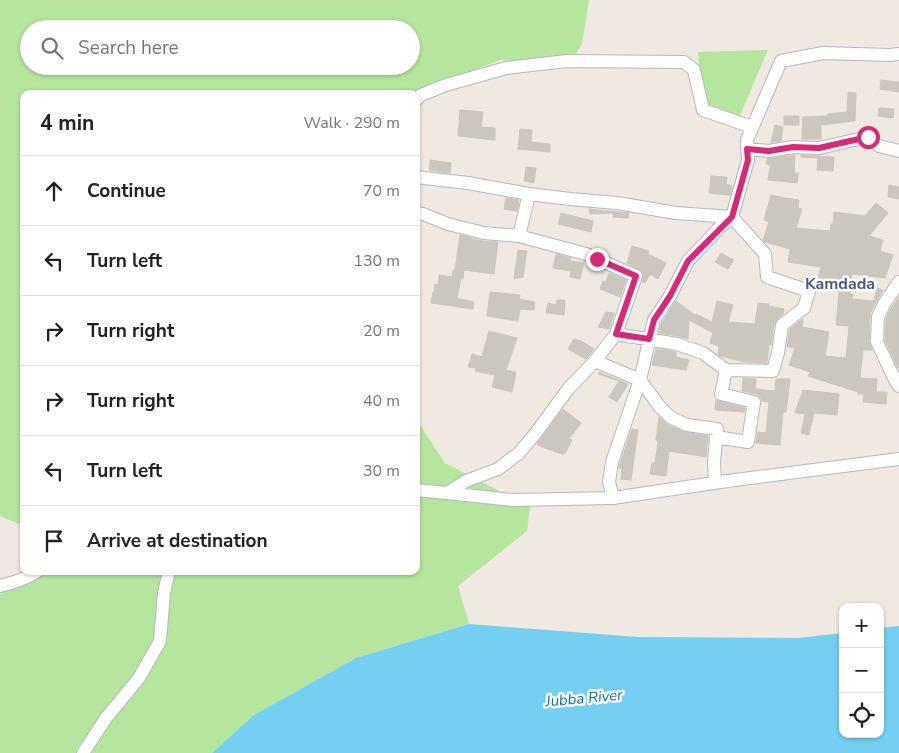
<!DOCTYPE html>
<meta charset="utf-8">
<style>
body{margin:0;font-family:"Nunito Sans",sans-serif;background:#f2f2f2;color:#222}
.controls{position:absolute;right:15px;bottom:15px;display:grid;overflow:hidden;border-radius:10px;box-shadow:0 1px 4px #0004}
.controls button{width:45px;height:45px;display:grid;place-items:center;padding:0;border:0;border-bottom:1px solid #e0e0e0;background:#fff;color:#222;font:25px sans-serif}
.stop{position:absolute;width:15px;height:15px;margin:-11px;border:4px solid #db2777;border-radius:50%;background:#fff}
.stop.end{background:#db2777;border-color:#fff;box-shadow:0 1px 5px #0008}
.list{margin:0;padding:0;list-style:none}
h2{display:flex;justify-content:space-between;align-items:center;height:65px;margin:0;padding:0 20px;font-size:21px}
h2 small{font-size:16px;font-weight:400;color:#767676}
.list li{display:grid;grid-template-columns:32px 1fr auto;gap:15px;align-items:center;box-sizing:border-box;height:70px;padding:0 20px;border-top:1px solid #e0e0e0}
.list b{display:block;font-size:19px;white-space:nowrap}
.list em{font-size:16px;font-style:normal;color:#767676}
.icon{flex:none;width:28px;height:28px;fill:none;stroke:currentColor;stroke-width:2;stroke-linecap:round;stroke-linejoin:round}
.map{position:relative;flex:none;width:899px;height:753px;overflow:hidden}
.search{position:absolute;background:#fff;box-shadow:0 1px 4px #0004;left:20px;top:20px;width:400px;height:55px;display:flex;align-items:center;gap:12px;box-sizing:border-box;padding:0 18px;border-radius:28px;color:#767676;font-size:19px}
.panel{position:absolute;background:#fff;box-shadow:0 1px 4px #0004;left:20px;top:90px;width:400px;height:485px;border-radius:10px}
.map>svg:first-child{display:block}
.green{fill:#b6e59e;fill-rule:evenodd}
.water{fill:#75cff0}
.building{fill:#cbc7bf;stroke:#cbc5ba}
.lines{fill:none;stroke-linecap:round;stroke-linejoin:round}
.minor-casing{stroke:#b4b7c1;stroke-width:14}
.minor{stroke:#fff;stroke-width:12}
.route{stroke:#db2777;stroke-width:6}
.labels{text-anchor:middle;stroke-width:5;stroke-linejoin:round;paint-order:stroke}
.water-label{font-size:15px;font-style:italic;fill:#0d6fa3;stroke:#fff}
.quarter-label{font-size:16px;font-weight:bold;fill:#4d5680;stroke:#fff}
</style>
<div class="map">
<svg width="899" height="753" viewBox="0 0 899 753">
<rect width="100%" height="100%" fill="#efe9e1"/>
<path class="green" d="M 0,0 L 589,0 L 582,44 L 568,66 L 501,60 L 424,88 L 416,94 L 24,94 L 24,526 L 0,516 ZM 29,29 L 411,29 L 411,66 L 29,66 Z
M 768,50 L 738,120 L 702,109 L 698,52 Z
M 416,419 L 445,463 L 530,507 L 527,531 L 458,586 L 469,624 L 356,658 L 254,715 L 212,753 L 0,753 L 0,594 L 44,571 L 416,571 Z"/>
<path class="water" d="M 469,624 L 638,637 L 798,638 L 843,633 L 843,734 L 880,734 L 880,628 L 899,626 L 899,753 L 212,753 L 254,715 L 356,658 Z"/>
<path class="building" d="M 881,80 L 899,82 L 899,92 L 880,89 Z
M 848,92 L 856,93 L 855,121 L 821,125 L 821,139 L 802,139 L 803,117 L 828,116 L 828,114 L 847,112 Z
M 879,108 L 894,109 L 893,118 L 878,116 Z
M 460,110 L 483,112 L 481,127 L 495,128 L 495,140 L 458,136 Z
M 784,116 L 799,116 L 799,125 L 784,125 Z
M 775,125 L 783,127 L 781,141 L 771,142 Z
M 520,129 L 532,130 L 531,142 L 550,144 L 550,152 L 518,149 Z
M 795,155 L 794,173 L 798,173 L 797,183 L 768,180 L 770,165 L 766,164 L 767,159 Z
M 801,155 L 834,157 L 833,171 L 817,170 L 818,158 L 801,157 Z
M 430,160 L 451,163 L 450,173 L 429,170 Z
M 526,167 L 536,168 L 534,183 L 524,181 Z
M 711,176 L 727,177 L 726,184 L 732,186 L 730,195 L 709,193 Z
M 889,185 L 899,187 L 899,199 L 888,197 Z
M 771,195 L 785,198 L 799,200 L 798,208 L 802,209 L 796,228 L 830,231 L 831,224 L 833,224 L 834,212 L 865,216 L 876,203 L 888,213 L 869,236 L 883,240 L 880,251 L 893,255 L 885,278 L 852,274 L 850,294 L 853,295 L 852,299 L 874,301 L 877,288 L 883,290 L 877,300 L 870,314 L 869,342 L 872,350 L 863,350 L 860,378 L 877,379 L 876,392 L 887,392 L 886,404 L 863,402 L 864,394 L 858,394 L 858,392 L 808,376 L 810,372 L 789,365 L 795,348 L 787,347 L 790,329 L 803,319 L 802,327 L 829,332 L 825,356 L 846,358 L 849,326 L 836,325 L 839,292 L 816,285 L 821,267 L 788,262 L 790,249 L 765,242 L 763,240 L 769,222 L 764,220 Z
M 506,198 L 519,200 L 517,211 L 504,209 Z
M 589,209 L 629,213 L 628,218 L 613,217 L 614,213 L 590,214 Z
M 561,213 L 593,221 L 591,232 L 558,224 Z
M 460,235 L 482,241 L 498,242 L 494,274 L 464,270 L 463,279 L 461,278 L 457,298 L 474,302 L 473,309 L 431,303 L 433,292 L 434,292 L 435,284 L 438,285 L 439,275 L 452,277 L 453,270 L 455,270 Z
M 632,246 L 649,251 L 648,254 L 666,263 L 658,279 L 650,274 L 645,283 L 642,282 L 644,275 L 642,271 L 627,263 Z
M 518,250 L 527,251 L 523,277 L 514,279 Z
M 721,253 L 734,260 L 728,269 L 715,262 Z
M 556,254 L 571,258 L 570,261 L 584,263 L 580,279 L 570,277 L 571,271 L 553,268 Z
M 609,273 L 626,280 L 620,297 L 600,289 L 603,281 L 606,282 Z
M 490,292 L 520,295 L 519,299 L 535,302 L 534,310 L 520,309 L 518,321 L 487,316 Z
M 899,297 L 899,365 L 898,368 L 885,340 L 886,319 L 891,308 Z
M 557,300 L 565,300 L 564,315 L 546,313 L 548,303 L 556,305 Z
M 676,301 L 695,315 L 696,314 L 712,322 L 717,301 L 733,305 L 728,322 L 755,324 L 758,303 L 769,304 L 768,306 L 784,309 L 783,314 L 777,319 L 774,324 L 771,345 L 769,344 L 767,363 L 745,362 L 720,356 L 718,354 L 719,346 L 710,343 L 713,333 L 689,320 L 688,339 L 678,336 L 659,333 L 662,323 Z
M 606,312 L 614,313 L 609,329 L 598,327 Z
M 489,331 L 517,338 L 506,370 L 516,372 L 512,392 L 492,387 L 495,375 L 475,371 L 476,368 L 468,367 L 472,354 L 482,357 Z
M 574,339 L 581,341 L 594,349 L 586,359 L 568,349 Z
M 656,349 L 675,352 L 676,352 L 676,357 L 689,360 L 686,370 L 652,365 Z
M 599,372 L 628,384 L 617,402 L 609,397 L 619,381 L 598,374 Z
M 743,378 L 756,379 L 755,389 L 775,391 L 776,379 L 790,379 L 786,412 L 783,412 L 780,445 L 756,443 L 758,432 L 766,433 L 769,402 L 762,401 L 760,396 L 756,394 L 742,391 Z
M 803,390 L 839,394 L 837,415 L 814,413 L 809,435 L 801,433 L 805,414 L 795,413 Z
M 716,400 L 745,408 L 744,412 L 715,410 Z
M 563,409 L 581,423 L 569,439 L 572,440 L 565,454 L 562,454 L 542,447 L 537,444 Z
M 659,417 L 666,424 L 684,432 L 708,436 L 706,457 L 669,451 L 666,476 L 650,474 L 652,463 L 655,463 L 658,441 L 656,440 Z
M 632,429 L 638,430 L 631,480 L 621,479 L 622,468 L 619,468 L 620,464 Z"/>
<g class="lines">
<defs>
<path id="minor" d="M 416,100 L 421,95 L 446,85 L 506,68 L 567,61 L 684,62 L 694,70 L 703,110 L 752,127
M 747,149 L 769,151 L 793,147 L 819,148 L 868,137 L 879,146 L 899,151
M 416,177 L 468,183 L 529,194
M 416,213 L 423,214 L 448,224 L 484,233 L 519,236
M 899,282 L 884,304 L 878,317 L 877,342 L 895,380 L 899,386
M 616,334 L 677,344 L 703,353 L 726,370 L 721,394 L 754,402 L 748,442 L 716,437
M 595,361 L 640,380 L 660,407 L 670,417 L 687,425 L 717,429 L 714,462 L 715,482
M 416,490 L 447,493 L 466,481 L 498,469 L 519,453 L 535,434 L 569,388 L 595,361 L 616,334 L 636,276 L 586,254 L 519,236 L 529,194 L 570,199 L 617,203 L 676,213 L 732,217 L 765,254 L 767,277 L 809,291 L 804,308 L 782,325 L 778,353 L 773,371 L 726,370
M 447,493 L 513,500 L 613,498 L 727,481 L 899,459
M 613,498 L 609,482 L 612,462 L 640,380 L 654,320 L 670,296 L 688,261 L 721,226 L 732,217 L 748,160 L 747,140 L 781,61 L 823,53 L 890,55 L 899,54
M 0,586 C 13,583 27,578 38,571
M 83,753 L 106,718 L 139,678 L 160,641 L 164,593 L 169,571"/>
</defs>
<use href="#minor" class="minor-casing"/>
<use href="#minor" class="minor"/>
</g>
<g class="lines">
<path class="route" d="M 597,259 L 636,276 L 616,334 L 649,339 L 654,320 L 670,296 L 688,261 L 732,217 L 748,160 L 747,149 L 769,151 L 793,147 L 819,148 L 868,137"/>
</g>
<g class="labels">
<g class="water-label">
<text transform="translate(584 698) rotate(-5)" y="5">Jubba River</text>
</g>
<g class="quarter-label">
<text x="840" y="289">Kamdada</text>
</g>
</g>
</svg>
<div class="controls">
<button>+</button>
<button>−</button>
<button><svg class="icon" aria-label="locate" viewBox="0 0 24 24"><circle cx="12" cy="12" r="6"/><path d="M12 2v4M12 18v4M2 12h4M18 12h4"/></svg></button>
</div>
<div class="stop" style="left:868px;top:137px"></div>
<div class="stop end" style="left:597px;top:259px"></div>
<div class="search"><svg class="icon" aria-label="search" viewBox="0 0 24 24"><circle cx="10" cy="10" r="6"/><path d="M15 15l6 6"/></svg>Search here</div>
<section class="panel">
<h2>4 min<small>Walk · 290 m</small></h2>
<ul class="list">
<li><svg class="icon" aria-label="ahead" viewBox="0 0 24 24"><path d="M12 20V5M6 11l6-6 6 6"/></svg><div><b>Continue</b></div><em>70 m</em></li>
<li><svg class="icon" aria-label="left" viewBox="0 0 24 24"><path d="M17 20v-9H6M10 6l-5 5 5 5"/></svg><div><b>Turn left</b></div><em>130 m</em></li>
<li><svg class="icon" aria-label="right" viewBox="0 0 24 24"><path d="M7 20v-9h11M14 6l5 5-5 5"/></svg><div><b>Turn right</b></div><em>20 m</em></li>
<li><svg class="icon" aria-label="right" viewBox="0 0 24 24"><path d="M7 20v-9h11M14 6l5 5-5 5"/></svg><div><b>Turn right</b></div><em>40 m</em></li>
<li><svg class="icon" aria-label="left" viewBox="0 0 24 24"><path d="M17 20v-9H6M10 6l-5 5 5 5"/></svg><div><b>Turn left</b></div><em>30 m</em></li>
<li><svg class="icon" aria-label="arrive" viewBox="0 0 24 24"><path d="M6 21V4h12l-3 4 3 4H6"/></svg><div><b>Arrive at destination</b></div></li>
</ul>
</section>
</div>
